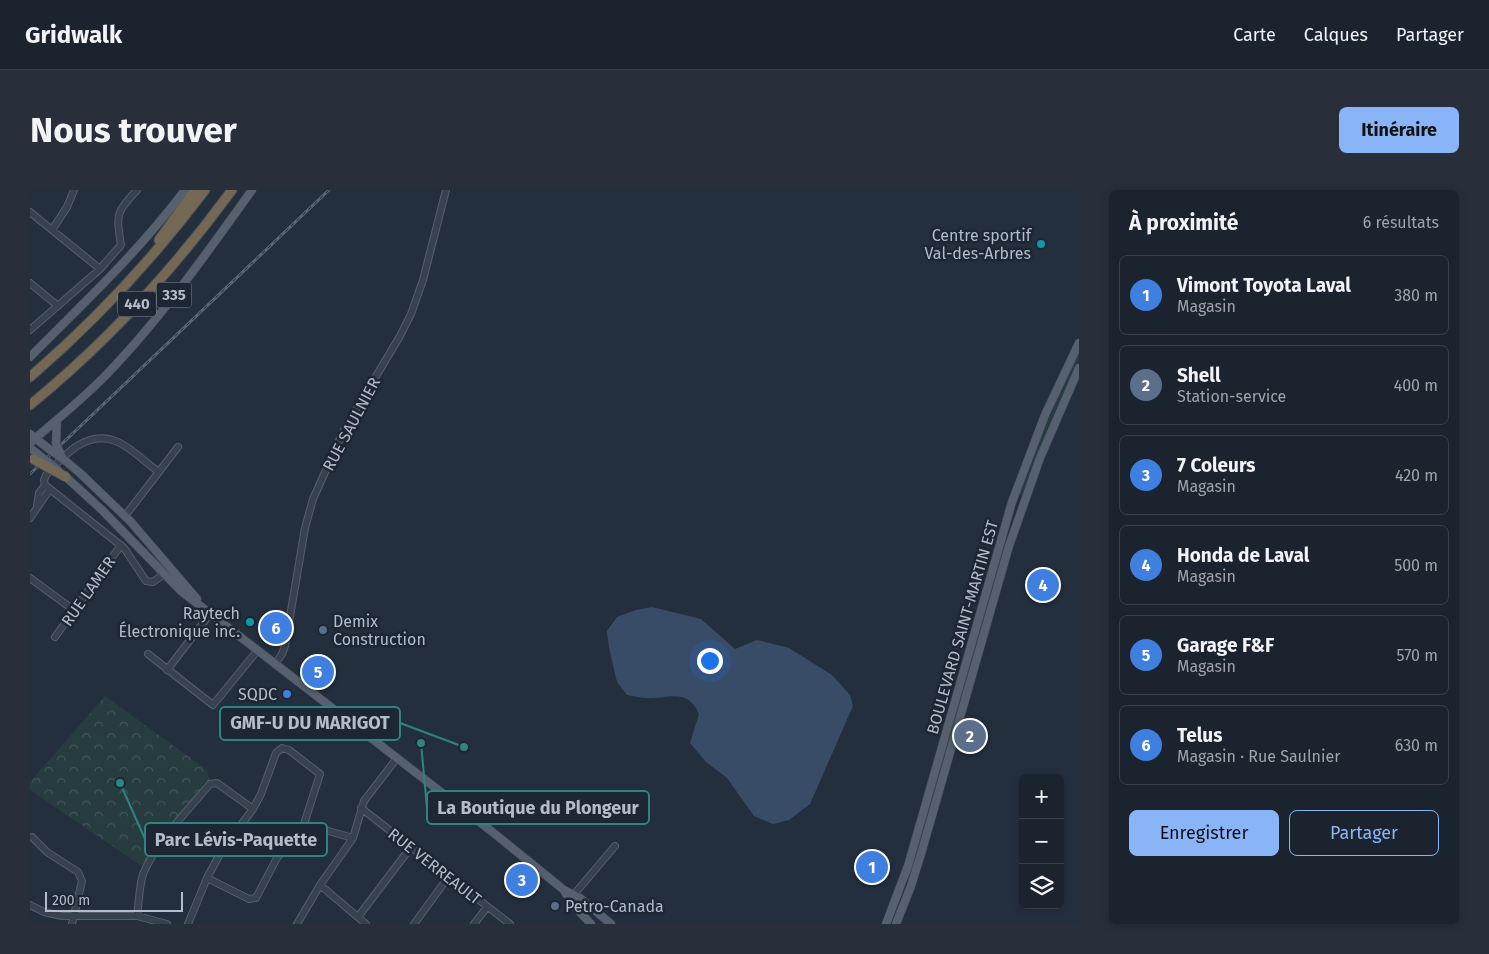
<!DOCTYPE html>
<html lang="fr">
<meta charset="utf-8">
<style>
body{margin:0;font-family:"Fira Sans",sans-serif;background:#282f3a;color:#f1f3f6}
.controls{position:absolute;right:15px;bottom:15px;display:grid;overflow:hidden;border-radius:8px;box-shadow:0 2px 8px #0003}
.controls button{width:45px;height:45px;display:grid;place-items:center;padding:0;border:0;border-bottom:1px solid #39404a;background:#1b232e;color:#f1f3f6;font:25px sans-serif}
.scale{position:absolute;left:15px;bottom:12px;width:138px;box-sizing:border-box;padding-left:5px;border:2px solid #b4bcc9;border-top:0;font-size:14px;line-height:18px;white-space:nowrap;color:#b4bcc9;-webkit-text-stroke:4px #1d2633;paint-order:stroke}
.you{position:absolute;left:679px;top:470px;width:18px;height:18px;margin:-12px;border:4px solid #fff;border-radius:50%;background:#1a73e8;box-shadow:0 0 0 8px #1a73e833}
.badge{display:grid;place-items:center;width:32px;height:32px;border-radius:50%;background:#8ab4f8;color:#fff;font-size:16px;font-weight:700}
.pin{position:absolute;translate:-50% -50%;border:2px solid #fff;box-shadow:0 1px 5px #0006}
.list{margin:0;padding:0;list-style:none}
h2{display:flex;justify-content:space-between;align-items:center;height:65px;margin:0;padding:0 20px;font-size:21px}
h2 small{font-size:16px;font-weight:400;color:#a0a4aa}
.list li{display:grid;grid-template-columns:32px 1fr auto;gap:15px;align-items:center;box-sizing:border-box;height:80px;margin:0 10px 10px;padding:0 10px;border:1px solid #39404a;border-radius:8px}
.list b{display:block;font-size:19px;white-space:nowrap}
.list p{margin:0;font-size:16px;white-space:nowrap;color:#a0a4aa}
.list em{font-size:16px;font-style:normal;color:#a0a4aa}
.actions{display:flex;gap:10px;padding:15px 20px}
.actions a{flex:1;padding:11px 0;border:1px solid #8ab4f8;border-radius:8px;text-align:center;font-size:18px;color:#8ab4f8}
.actions .main{background:#8ab4f8;color:#111}
.icon{flex:none;width:28px;height:28px;fill:none;stroke:currentColor;stroke-width:2;stroke-linecap:round;stroke-linejoin:round}
.map{position:relative;flex:none;width:1049px;height:734px;overflow:hidden;border-radius:8px}
header{display:flex;align-items:center;gap:30px;box-sizing:border-box;height:70px;padding:0 25px;background:#1b232e;border-bottom:1px solid #39404a}
header strong{font-size:24px}
nav{display:flex;gap:28px;margin-inline-start:auto;font-size:18px}
.intro{display:flex;align-items:center;justify-content:space-between;box-sizing:border-box;height:120px;padding:0 30px}
h1{margin:0;font-size:35px}
.button{padding:12px 22px;border-radius:8px;background:#8ab4f8;color:#111;font-size:18px;font-weight:700}
main{display:flex;gap:30px;padding:0 30px}
aside{flex:1;background:#1b232e;border-radius:8px;box-shadow:0 2px 8px #0003}
.map>svg:first-child{display:block}
.grass{fill:#263c3f}
.forest{fill:url(#forest-crowns)}
.water{fill:#394c67}
.lines{fill:none;stroke-linecap:round;stroke-linejoin:round}
.minor-casing{stroke:#565f6c;stroke-width:8}
.major-casing{stroke:#414a57;stroke-width:9}
.highway-casing{stroke:#434c59;stroke-width:11}
.minor{stroke:#38414e;stroke-width:6}
.major{stroke:#56606e;stroke-width:8}
.highway{stroke:#746855;stroke-width:9}
.rail-casing{stroke:#5a6575;stroke-width:3}
.rail{stroke:#1d2633;stroke-width:1;stroke-dasharray:4;stroke-linecap:butt}
.major-bridge-casing{stroke:#414a57;stroke-width:9;stroke-linecap:butt}
.highway-bridge-casing{stroke:#434c59;stroke-width:11;stroke-linecap:butt}
.major-bridge{stroke:#56606e;stroke-width:8}
.highway-bridge{stroke:#746855;stroke-width:9}
.culture-dot{fill:#0f9aa8;stroke:#1d2633;stroke-width:2}
.service-dot{fill:#5c6f8a;stroke:#1d2633;stroke-width:2}
.shop-dot{fill:#3f7fe0;stroke:#1d2633;stroke-width:2}
.labels{text-anchor:middle;stroke-width:5;stroke-linejoin:round;paint-order:stroke}
.shield{fill:#1d2633;stroke:#878f9c;stroke-width:1}
.shield-label{font-size:15px;font-weight:bold;fill:#b4bcc9}
.poi-label{font-size:16px;fill:#b4bcc9;stroke:#1d2633;text-anchor:end}
.street-label{font-size:16px;fill:#b4bcc9;stroke:#1d2633}
.leader{fill:none;stroke:#308480;stroke-width:2}
.callout-dot{fill:#308480;stroke:#1d2633;stroke-width:2}
.callout{fill:#1d2633;stroke:#308480;stroke-width:2}
.callout-label{font-size:18px;text-anchor:middle;font-weight:bold;fill:#b4bcc9}
</style>
<header>
<strong>Gridwalk</strong>
<nav><a>Carte</a><a>Calques</a><a>Partager</a></nav>
</header>
<div class="intro"><h1>Nous trouver</h1><a class="button">Itinéraire</a></div>
<main>
<div class="map">
<svg width="1049" height="734" viewBox="0 0 1049 734">
<defs>
<pattern id="forest-crowns" width="20" height="18" patternUnits="userSpaceOnUse" patternTransform="scale(1.25)"><rect width="20" height="18" fill="#263c3f"/><path d="M2 6a3 3 0 1 1 6 0M12 15a3 3 0 1 1 6 0" fill="none" stroke="#435659"/></pattern>
</defs>
<rect width="100%" height="100%" fill="#242f3e"/>
<path class="grass" d="M 1049,162 L 1049,169 L 1021,230 L 992,306 L 989,304 L 1014,239 Z"/>
<path class="forest" d="M 75,506 L 177,580 L 180,594 L 121,670 L 116,679 L 0,600 L 0,592 Z"/>
<path class="water" d="M 622,417 L 671,429 L 705,459 L 727,450 L 759,458 L 802,485 L 820,505 L 823,516 L 780,614 L 759,630 L 743,634 L 724,626 L 697,588 L 676,572 L 660,553 L 669,524 C 657,497 640,509 617,508 C 611,508 604,506 597,505 L 587,492 L 579,458 L 577,441 L 587,427 L 606,420 Z"/>
<g class="lines">
<defs>
<path id="minor" d="M 0,22 L 70,79
M 22,40 L 37,17 L 44,0
M 0,93 L 28,116
M 0,140 L 70,79 L 91,55 C 86,24 86,23 107,0
M 15,295 L 94,358 L 116,391 L 123,392 L 134,384
M 7,316 L 9,303 L 15,295 L 14,290 L 16,285 C 34,265 58,238 88,252 C 103,259 116,273 129,282
M 95,326 L 148,257
M 0,328 L 20,299
M 0,388 L 45,421
M 25,447 L 91,355
M 118,464 L 183,515 L 227,461
M 245,474 L 252,464 L 255,456 L 275,338 L 283,309 L 314,240 L 370,146 L 381,124 L 393,90 L 416,0
M 137,480 L 180,424
M 331,618 L 480,734
M 274,634 L 323,648
M 2,647 L 17,662 L 48,682 L 52,691 L 42,734
M 290,695 L 336,734
M 541,708 L 585,656
M 0,715 L 14,722 L 32,726 L 107,726 L 137,734
M 107,726 C 109,713 109,697 113,684 C 126,653 158,620 180,594 L 187,593 L 223,619
M 328,727 L 381,657
M 158,734 L 177,688 L 192,660 L 223,619 L 231,604 L 246,563 L 252,558 L 259,560 L 290,584 L 274,634 L 247,668 L 226,708 L 219,709 L 177,688
M 267,734 L 290,695 L 323,648 L 334,611 L 367,568
M 384,734 L 419,686
M 444,734 L 457,717"/>
<path id="major" d="M 0,167 C 54,113 109,61 155,0
M 0,244 L 19,259
M 0,253 C 26,230 53,209 77,184 C 131,128 177,63 222,0
M 26,253 L 27,230
M 51,284 L 101,332 L 167,409
M 36,287 L 72,320 L 151,401 L 460,640 L 534,700 L 550,708 L 581,734
M 535,702 L 544,716 L 561,734
M 856,734 L 878,676 L 982,312 L 1015,225 L 1049,153
M 866,734 L 881,696 L 891,664 L 979,356 L 1010,268 L 1049,178"/>
<path id="highway" d="M 129,50 L 165,0
M 0,187 C 65,131 123,69 175,0
M 0,215 C 76,153 144,79 202,0"/>
</defs>
<use href="#minor" class="minor-casing"/>
<use href="#major" class="major-casing"/>
<use href="#highway" class="highway-casing"/>
<use href="#minor" class="minor"/>
<use href="#major" class="major"/>
<use href="#highway" class="highway"/>
<defs>
<path id="rail" d="M 0,284 L 299,0"/>
</defs>
<use href="#rail" class="rail-casing"/>
<use href="#rail" class="rail"/>
<defs>
<path id="major-bridge" d="M 26,253 L 32,268
M 0,258 L 28,280
M 19,259 L 32,268 L 51,284"/>
<path id="highway-bridge" d="M 3,269 L 36,287"/>
</defs>
<use href="#major-bridge" class="major-bridge-casing"/>
<use href="#highway-bridge" class="highway-bridge-casing"/>
<use href="#major-bridge" class="major-bridge"/>
<use href="#highway-bridge" class="highway-bridge"/>
</g>
<g class="culture-dot">
<circle cx="1011" cy="54" r="5"/>
<circle cx="220" cy="432" r="5"/>
</g>
<g class="service-dot">
<circle cx="293" cy="440" r="5"/>
<circle cx="525" cy="716" r="5"/>
</g>
<circle class="shop-dot" cx="257" cy="504" r="5"/>
<g class="labels">
<g class="shield">
<rect x="126.5" y="92.5" width="35" height="25" rx="4"/>
<rect x="88" y="101.5" width="38" height="25" rx="4"/>
</g>
<g class="shield-label">
<text x="144" y="110">335</text>
<text x="107" y="119">440</text>
</g>
<g class="poi-label">
<text x="1001" y="51">Centre sportif<tspan x="1001" dy="18">Val-des-Arbres</tspan></text>
<text x="210" y="429">Raytech<tspan x="210" dy="18">Électronique inc.</tspan></text>
<text x="303" y="437" text-anchor="start">Demix<tspan x="303" dy="18">Construction</tspan></text>
<text x="247" y="510">SQDC</text>
<text x="535" y="722" text-anchor="start">Petro-Canada</text>
</g>
<g class="street-label">
<text transform="translate(321 234) rotate(-62)" y="6">RUE SAULNIER</text>
<text transform="translate(58 401) rotate(-55)" y="6">RUE LAMER</text>
<text transform="translate(932 437) rotate(-74)" y="6">BOULEVARD SAINT-MARTIN EST</text>
<text transform="translate(405 676) rotate(38)" y="6">RUE VERREAULT</text>
</g>
</g>
<path class="leader" d="M434 557L370 533M391 553L397 618M90 593L115 649"/>
<g class="callout-dot">
<circle cx="434" cy="557" r="5"/>
<circle cx="391" cy="553" r="5"/>
<circle cx="90" cy="593" r="5"/>
</g>
<g class="callout">
<rect x="190" y="517" width="180" height="33" rx="5"/>
<rect x="397" y="601" width="222" height="33" rx="5"/>
<rect x="115" y="633" width="182" height="33" rx="5"/>
</g>
<g class="callout-label">
<text x="280" y="539">GMF-U DU MARIGOT</text>
<text x="508" y="624">La Boutique du Plongeur</text>
<text x="206" y="656">Parc Lévis-Paquette</text>
</g>
</svg>
<div class="controls">
<button>+</button>
<button>−</button>
<button><svg class="icon" aria-label="layers" viewBox="0 0 24 24"><path d="M12 4l9 5-9 5-9-5zM3 14l9 5 9-5"/></svg></button>
</div>
<div class="scale">200 m</div>
<div class="you"></div>
<div class="pin badge" style="left:842px;top:677px;background:#3f7fe0">1</div>
<div class="pin badge" style="left:940px;top:546px;background:#5c6f8a">2</div>
<div class="pin badge" style="left:492px;top:690px;background:#3f7fe0">3</div>
<div class="pin badge" style="left:1013px;top:395px;background:#3f7fe0">4</div>
<div class="pin badge" style="left:288px;top:482px;background:#3f7fe0">5</div>
<div class="pin badge" style="left:246px;top:438px;background:#3f7fe0">6</div>
</div>
<aside>
<h2>À proximité<small>6 résultats</small></h2>
<ul class="list">
<li><span class="badge" style="background:#3f7fe0">1</span><div><b>Vimont Toyota Laval</b><p>Magasin</p></div><em>380 m</em></li>
<li><span class="badge" style="background:#5c6f8a">2</span><div><b>Shell</b><p>Station-service</p></div><em>400 m</em></li>
<li><span class="badge" style="background:#3f7fe0">3</span><div><b>7 Coleurs</b><p>Magasin</p></div><em>420 m</em></li>
<li><span class="badge" style="background:#3f7fe0">4</span><div><b>Honda de Laval</b><p>Magasin</p></div><em>500 m</em></li>
<li><span class="badge" style="background:#3f7fe0">5</span><div><b>Garage F&amp;F</b><p>Magasin</p></div><em>570 m</em></li>
<li><span class="badge" style="background:#3f7fe0">6</span><div><b>Telus</b><p>Magasin · Rue Saulnier</p></div><em>630 m</em></li>
</ul>
<div class="actions"><a class="main">Enregistrer</a><a>Partager</a></div>
</aside>
</main>
